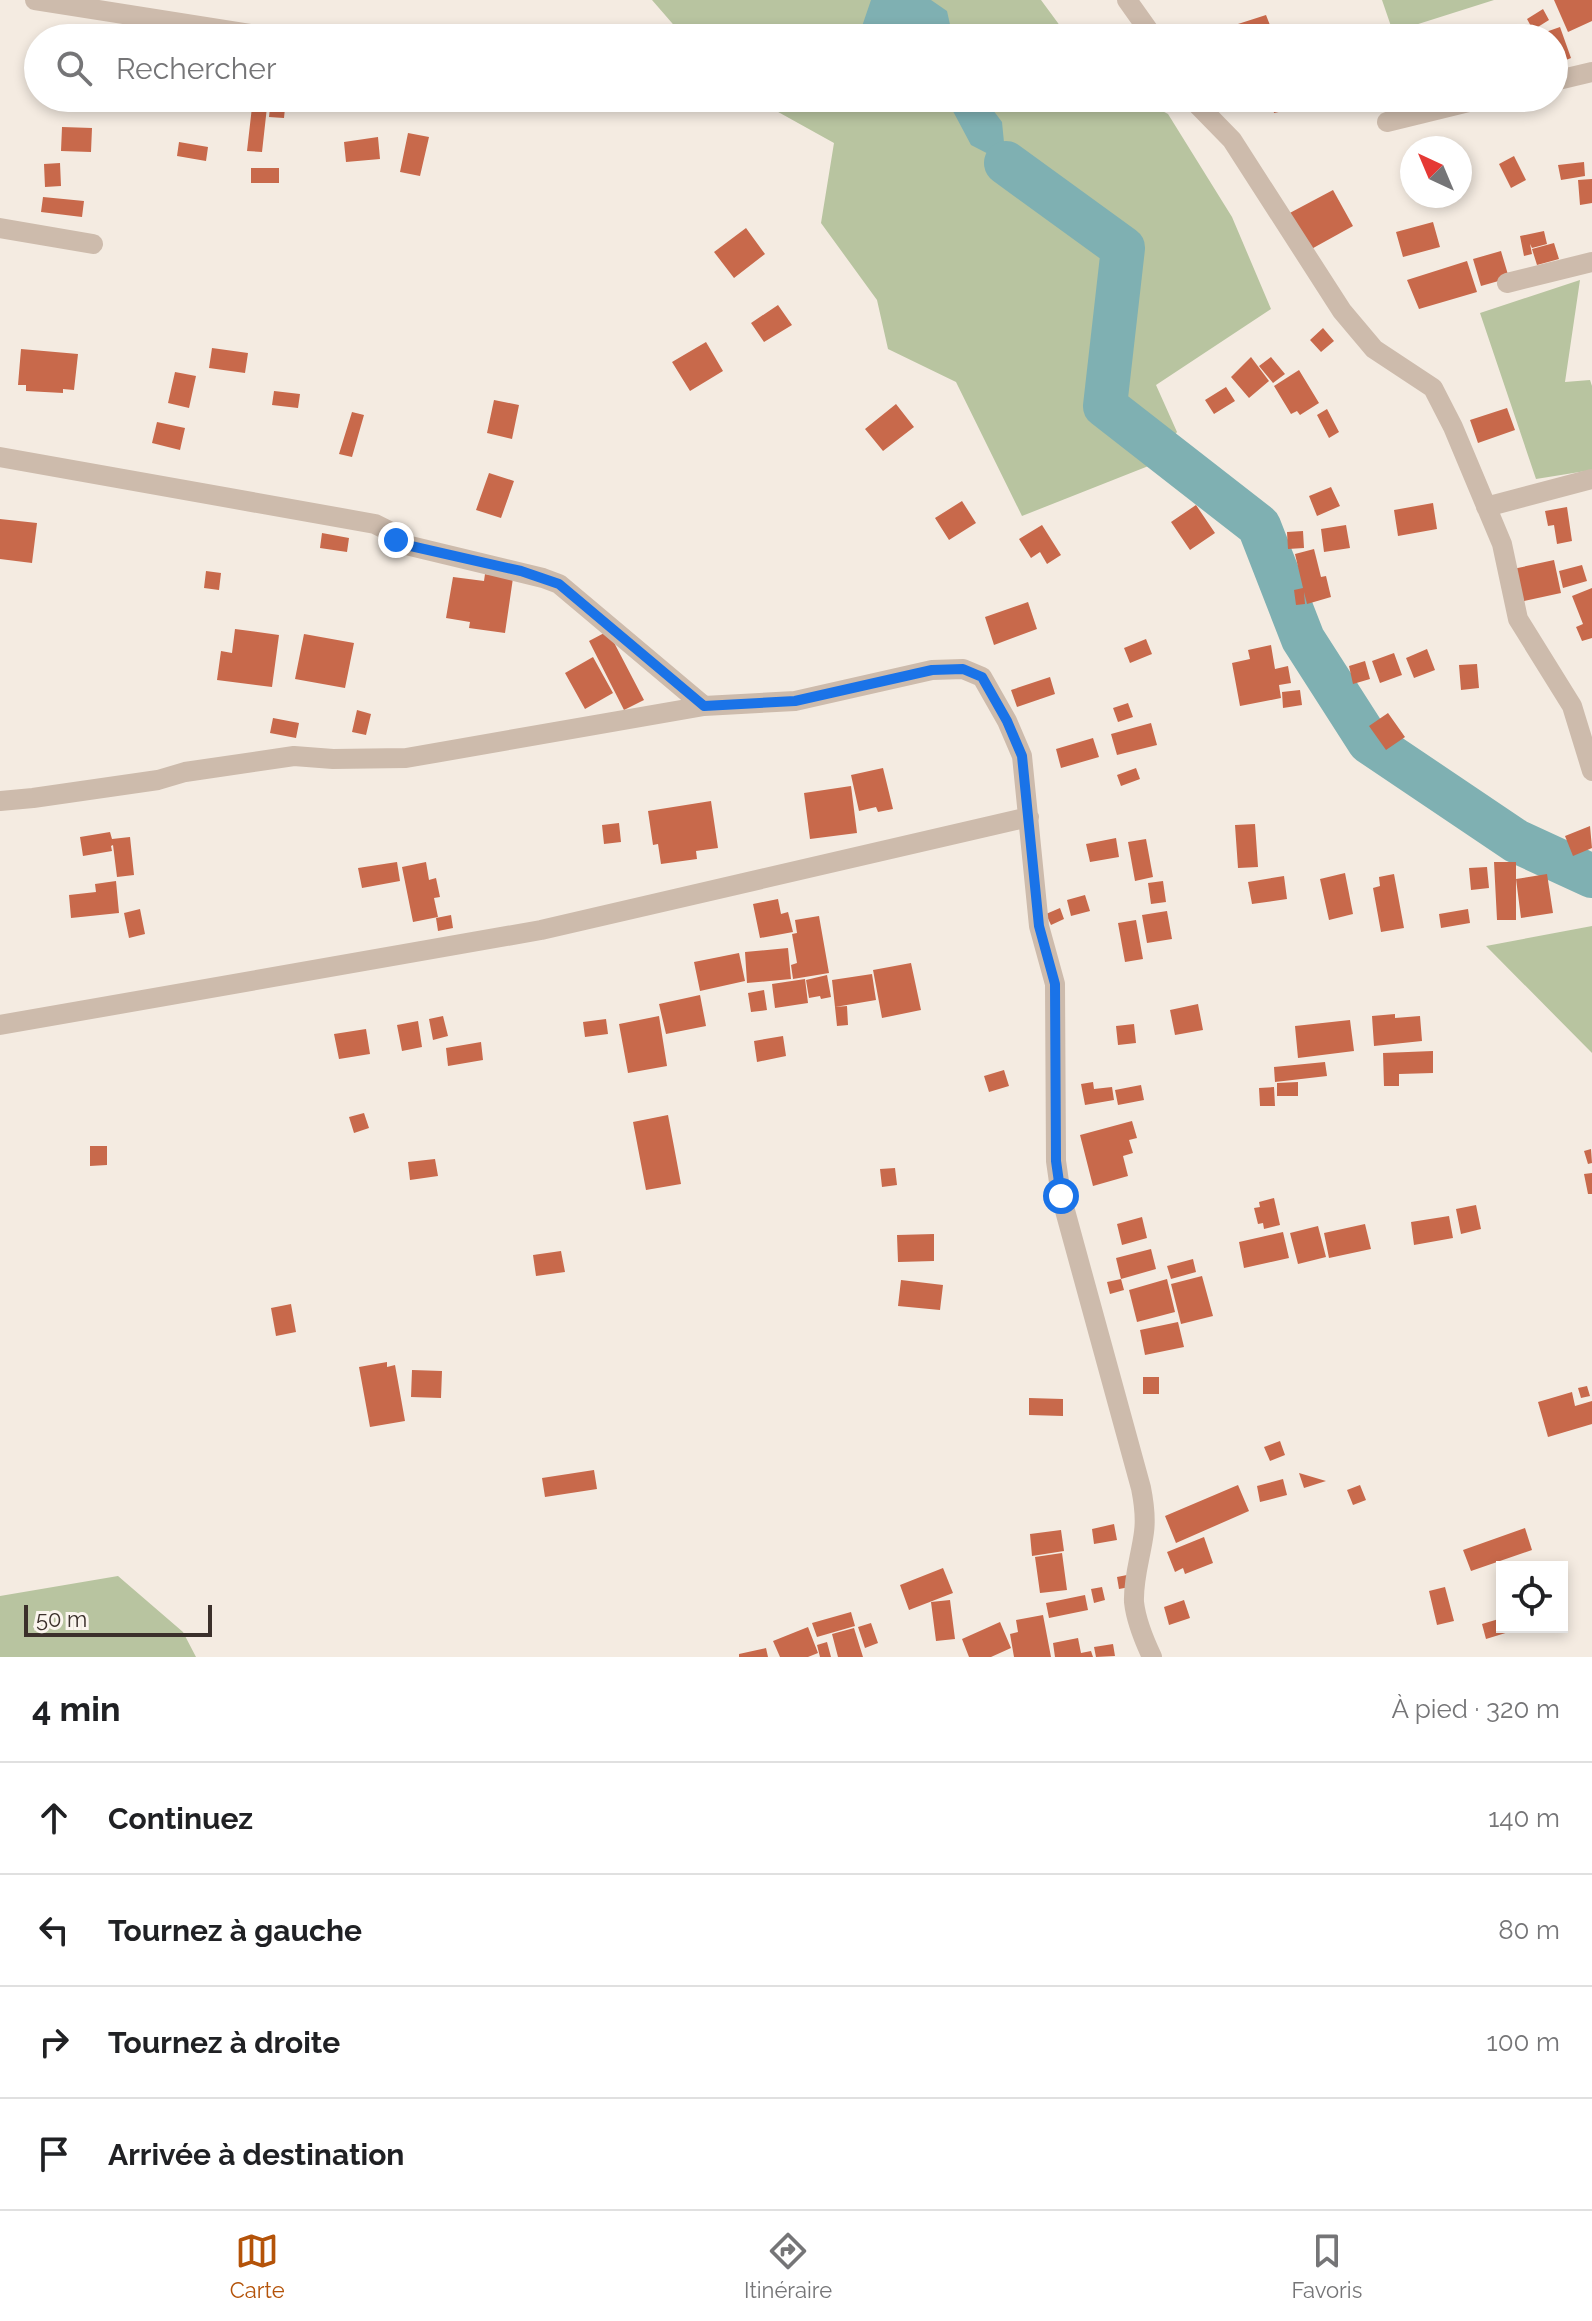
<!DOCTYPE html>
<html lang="fr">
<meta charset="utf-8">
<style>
body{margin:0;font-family:Raleway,sans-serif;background:#f6f6f6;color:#202124}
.controls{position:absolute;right:24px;bottom:24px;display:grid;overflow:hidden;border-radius:0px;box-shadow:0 4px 12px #0003}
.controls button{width:72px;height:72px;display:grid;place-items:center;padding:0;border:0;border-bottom:2px solid #e0e0e0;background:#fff;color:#202124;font:40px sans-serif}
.compass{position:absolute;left:1400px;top:136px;width:72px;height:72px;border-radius:50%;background:#fff;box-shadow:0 4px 12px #0003;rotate:316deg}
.scale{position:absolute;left:24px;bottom:20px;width:188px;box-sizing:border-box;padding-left:8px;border:4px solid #3b302b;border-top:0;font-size:22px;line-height:28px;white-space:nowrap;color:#3b302b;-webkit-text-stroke:6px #fbf5ee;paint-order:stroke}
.stop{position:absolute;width:24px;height:24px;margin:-18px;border:6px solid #1a73e8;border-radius:50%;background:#fff}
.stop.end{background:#1a73e8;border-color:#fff;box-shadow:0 2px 8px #0008}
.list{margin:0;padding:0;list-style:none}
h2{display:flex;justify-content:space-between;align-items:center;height:104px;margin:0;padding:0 32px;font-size:34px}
h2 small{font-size:26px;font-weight:400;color:#757577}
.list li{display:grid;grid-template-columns:52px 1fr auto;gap:24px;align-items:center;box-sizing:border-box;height:112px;padding:0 32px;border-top:2px solid #e0e0e0}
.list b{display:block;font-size:30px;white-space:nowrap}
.list em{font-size:26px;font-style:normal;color:#757577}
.icon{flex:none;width:44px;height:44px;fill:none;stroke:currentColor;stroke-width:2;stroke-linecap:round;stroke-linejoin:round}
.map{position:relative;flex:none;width:1592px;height:1657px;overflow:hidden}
.search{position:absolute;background:#fff;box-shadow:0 4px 12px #0003;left:24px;right:24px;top:24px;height:88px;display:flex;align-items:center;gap:20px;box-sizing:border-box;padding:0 28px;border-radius:44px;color:#757577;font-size:30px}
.sheet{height:552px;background:#fff}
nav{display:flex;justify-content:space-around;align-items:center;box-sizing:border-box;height:112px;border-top:2px solid #e0e0e0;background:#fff;font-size:22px;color:#757577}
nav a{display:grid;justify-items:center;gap:4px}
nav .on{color:#b45309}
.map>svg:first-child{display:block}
.green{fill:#b8c4a0}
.water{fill:#7fb0b2}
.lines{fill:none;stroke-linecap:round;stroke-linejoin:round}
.river{stroke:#7fb0b2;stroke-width:44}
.building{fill:#c8694b}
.minor{stroke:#cdbbac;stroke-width:20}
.route{stroke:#1a73e8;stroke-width:10}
</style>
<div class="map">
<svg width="1592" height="1657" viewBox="0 0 1592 1657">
<rect width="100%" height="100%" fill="#f4ebe1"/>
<path class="green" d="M 652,0 L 1041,0 L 1069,38 L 685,38 Z
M 1382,0 L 1494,0 L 1393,32 Z
M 753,98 L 1138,98 L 1168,114 L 1232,217 L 1271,309 L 1156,385 L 1177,432 L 1151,465 L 1022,516 L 956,382 L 888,349 L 877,300 L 821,223 L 834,143 Z
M 1580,280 L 1565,382 L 1590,380 L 1592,386 L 1592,470 L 1536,479 L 1480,313 Z
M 1592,926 L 1592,1053 L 1486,946 Z
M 118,1576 L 183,1632 L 196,1657 L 0,1657 L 0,1596 Z"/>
<path class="water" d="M 871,0 L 931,0 L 947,11 L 953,38 L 929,38 L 920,25 L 904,38 L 858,38 Z
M 946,98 L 984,98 L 1002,122 L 1006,163 L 971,145 Z"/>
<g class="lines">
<path class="river" d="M 1006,163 L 1123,248 L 1105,406 L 1259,526 L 1303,639 L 1369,742 L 1516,841 L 1592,876"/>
</g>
<path class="building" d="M 1554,0 L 1592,0 L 1592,21 L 1568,32 Z
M 1543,9 L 1549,20 L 1533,30 L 1527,19 Z
M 1266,15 L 1275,38 L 1215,38 L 1213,32 Z
M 1560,27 L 1571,58 L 1554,65 L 1554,38 L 1541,38 L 1540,34 Z
M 253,98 L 268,98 L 262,152 L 247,151 Z
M 271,98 L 286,98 L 284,118 L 269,117 Z
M 1271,98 L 1290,98 L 1292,109 L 1274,113 Z
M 62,127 L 92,128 L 91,152 L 61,151 Z
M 408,133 L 429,137 L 420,176 L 400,172 Z
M 378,137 L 380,159 L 346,162 L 344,142 Z
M 179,142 L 208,147 L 206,161 L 177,156 Z
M 1514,156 L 1526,180 L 1511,188 L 1499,164 Z
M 1584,162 L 1585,176 L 1561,180 L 1558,165 Z
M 60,163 L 61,186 L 45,187 L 44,164 Z
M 251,168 L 279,168 L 279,183 L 251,183 Z
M 1592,179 L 1592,203 L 1580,205 L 1578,180 Z
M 1333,190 L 1353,226 L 1306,252 L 1286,215 Z
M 43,197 L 84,201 L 82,217 L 41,212 Z
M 1433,222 L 1440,247 L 1403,257 L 1396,232 Z
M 746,228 L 765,254 L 734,278 L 714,252 Z
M 1544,231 L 1547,244 L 1532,248 L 1530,244 L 1532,254 L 1524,256 L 1520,236 Z
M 1554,243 L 1559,259 L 1537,265 L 1532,249 Z
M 1501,251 L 1509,278 L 1481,286 L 1473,259 Z
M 1467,261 L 1477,292 L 1419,309 L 1407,280 Z
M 778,305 L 792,325 L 764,342 L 751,323 Z
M 1323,328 L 1334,341 L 1321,352 L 1310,340 Z
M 706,342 L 723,371 L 690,391 L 672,362 Z
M 212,348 L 248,353 L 245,373 L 209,368 Z
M 21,349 L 78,354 L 74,390 L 63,389 L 63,393 L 26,391 L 26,385 L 18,385 Z
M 1251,357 L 1269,381 L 1249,398 L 1231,377 Z
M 1271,357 L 1285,374 L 1273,383 L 1259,366 Z
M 1299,370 L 1319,403 L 1300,415 L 1297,411 L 1291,414 L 1274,386 Z
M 175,372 L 196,376 L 189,408 L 168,403 Z
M 1226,387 L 1235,401 L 1214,414 L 1205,400 Z
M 274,391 L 300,394 L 298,408 L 272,405 Z
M 494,400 L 519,405 L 512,439 L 487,433 Z
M 896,404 L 914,427 L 883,451 L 865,429 Z
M 1507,408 L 1515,430 L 1478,443 L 1470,420 Z
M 1327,409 L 1339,432 L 1329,438 L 1317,415 Z
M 352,412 L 364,415 L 352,457 L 339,454 Z
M 157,422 L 185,428 L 180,450 L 152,443 Z
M 489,473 L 514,481 L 501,518 L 476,510 Z
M 1331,487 L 1340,506 L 1317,516 L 1309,496 Z
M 962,501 L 976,523 L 949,540 L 935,518 Z
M 1433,503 L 1437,529 L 1398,536 L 1394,510 Z
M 1196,505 L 1215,533 L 1190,550 L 1171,522 Z
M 1567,507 L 1572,541 L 1557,544 L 1554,525 L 1548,526 L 1545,511 Z
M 0,519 L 37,523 L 32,563 L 0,559 Z
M 1042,525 L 1061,555 L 1047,564 L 1040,552 L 1031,558 L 1019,539 Z
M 1346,525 L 1350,548 L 1324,552 L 1321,529 Z
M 1303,531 L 1304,548 L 1288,549 L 1287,532 Z
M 322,533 L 349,538 L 347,552 L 320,548 Z
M 1314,549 L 1321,577 L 1326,576 L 1331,597 L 1307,604 L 1304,592 L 1305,604 L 1296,605 L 1294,590 L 1303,588 L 1295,554 Z
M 1554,560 L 1561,593 L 1520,602 L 1513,569 Z
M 1582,565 L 1587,581 L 1563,588 L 1559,571 Z
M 206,571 L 221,573 L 219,590 L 204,588 Z
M 485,574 L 513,578 L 505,633 L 469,628 L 470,622 L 446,618 L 453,577 L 484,581 Z
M 1592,588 L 1592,638 L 1582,641 L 1576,627 L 1583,624 L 1572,596 Z
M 1028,602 L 1037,629 L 994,645 L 985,617 Z
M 235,629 L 279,635 L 272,687 L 217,680 L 221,651 L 232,653 Z
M 608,631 L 644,700 L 624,710 L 589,641 Z
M 304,634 L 354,643 L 345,688 L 295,679 Z
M 1146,639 L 1152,654 L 1130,663 L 1124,648 Z
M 1271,645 L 1275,669 L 1288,666 L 1291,683 L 1279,685 L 1281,698 L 1240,706 L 1232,663 L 1250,659 L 1248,650 Z
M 1427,649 L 1435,670 L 1414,678 L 1406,658 Z
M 1394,653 L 1402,675 L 1380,683 L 1372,661 Z
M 593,657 L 613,693 L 585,709 L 565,673 Z
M 1365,661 L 1370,679 L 1353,684 L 1349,666 Z
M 1477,664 L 1479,688 L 1461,690 L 1459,665 Z
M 1050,677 L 1055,694 L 1017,707 L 1011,690 Z
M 1300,690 L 1302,705 L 1283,708 L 1282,692 Z
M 1128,703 L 1133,717 L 1118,722 L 1113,708 Z
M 357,710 L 371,714 L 366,735 L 352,732 Z
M 1388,713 L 1405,737 L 1386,750 L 1369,726 Z
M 273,718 L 299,723 L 296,738 L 270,733 Z
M 1151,723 L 1157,745 L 1117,755 L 1111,734 Z
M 1093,738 L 1099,757 L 1061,768 L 1056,749 Z
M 883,768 L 893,809 L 878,812 L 876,807 L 859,811 L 851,775 Z
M 1136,768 L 1140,779 L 1121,786 L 1117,775 Z
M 851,786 L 857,833 L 810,839 L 804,793 Z
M 711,801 L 718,848 L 696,851 L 697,859 L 661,864 L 658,844 L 653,845 L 648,811 Z
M 619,823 L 621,842 L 604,844 L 602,825 Z
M 1255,824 L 1258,867 L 1238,868 L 1235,825 Z
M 1590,826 L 1592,848 L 1573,856 L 1565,836 Z
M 110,832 L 112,839 L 130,837 L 134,875 L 117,877 L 113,845 L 111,846 L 112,851 L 83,856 L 80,837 Z
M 1116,838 L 1119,857 L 1090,862 L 1086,844 Z
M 1146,839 L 1153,877 L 1135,881 L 1128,842 Z
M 397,862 L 400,881 L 362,888 L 358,868 Z
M 426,862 L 429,880 L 436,878 L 440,897 L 434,898 L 438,917 L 413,922 L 402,867 Z
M 1494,862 L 1516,862 L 1516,920 L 1497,920 Z
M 1487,867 L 1489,888 L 1471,890 L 1469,868 Z
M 1345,873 L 1353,914 L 1329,920 L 1320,879 Z
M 1394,874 L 1404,928 L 1381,932 L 1373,888 L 1380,886 L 1379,877 Z
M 1547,874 L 1553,913 L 1521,918 L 1516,879 Z
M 1284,876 L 1287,899 L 1252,904 L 1248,882 Z
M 116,881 L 119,913 L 71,918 L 69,895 L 96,892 L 95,884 Z
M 1163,881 L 1166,902 L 1151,904 L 1148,883 Z
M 1085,895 L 1090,911 L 1071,916 L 1067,900 Z
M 778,899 L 781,914 L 788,912 L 793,932 L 760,938 L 753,904 Z
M 1060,908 L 1064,919 L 1051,925 L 1046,914 Z
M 140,909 L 145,934 L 129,938 L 124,913 Z
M 1468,909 L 1470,923 L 1441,928 L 1439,914 Z
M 1167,911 L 1172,939 L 1147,943 L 1142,915 Z
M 451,915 L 453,928 L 438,931 L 436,918 Z
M 819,916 L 829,973 L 793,979 L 791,965 L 797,963 L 792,934 L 797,933 L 795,920 Z
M 1136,920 L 1143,959 L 1125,962 L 1118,923 Z
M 788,948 L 791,979 L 747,983 L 745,952 Z
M 739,953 L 745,981 L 700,991 L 694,962 Z
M 911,963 L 921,1010 L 882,1018 L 873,970 Z
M 872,974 L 876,1000 L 835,1007 L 832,980 Z
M 827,975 L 831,997 L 821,999 L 820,996 L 809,998 L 806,980 Z
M 805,979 L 808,1003 L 775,1008 L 772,984 Z
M 764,990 L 767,1010 L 751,1012 L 748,993 Z
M 700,995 L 706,1026 L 666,1034 L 659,1004 Z
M 1198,1004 L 1203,1030 L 1175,1035 L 1170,1010 Z
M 847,1006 L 848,1025 L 837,1026 L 835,1007 Z
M 1395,1014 L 1395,1018 L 1420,1016 L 1422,1041 L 1374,1046 L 1372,1016 Z
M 443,1016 L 448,1036 L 433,1040 L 429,1019 Z
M 659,1016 L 667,1066 L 628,1073 L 619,1024 Z
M 606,1019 L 608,1034 L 585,1037 L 583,1022 Z
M 1350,1020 L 1354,1051 L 1298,1058 L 1295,1026 Z
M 418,1021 L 422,1047 L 402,1051 L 397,1025 Z
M 1134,1024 L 1136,1043 L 1118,1045 L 1116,1026 Z
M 366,1029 L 370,1054 L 339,1059 L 334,1034 Z
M 783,1036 L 786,1056 L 757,1062 L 754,1041 Z
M 481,1042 L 483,1060 L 448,1066 L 446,1048 Z
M 1433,1051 L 1433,1073 L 1399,1074 L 1399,1086 L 1384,1086 L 1383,1053 Z
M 1325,1062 L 1327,1076 L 1275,1082 L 1274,1067 Z
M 1004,1070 L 1009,1086 L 989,1092 L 984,1076 Z
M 1093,1082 L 1094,1089 L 1112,1087 L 1114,1100 L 1085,1105 L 1081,1084 Z
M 1298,1082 L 1298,1096 L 1277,1096 L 1277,1083 Z
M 1141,1085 L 1144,1100 L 1118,1105 L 1115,1090 Z
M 1274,1087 L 1275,1106 L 1260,1106 L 1259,1088 Z
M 364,1113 L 369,1128 L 354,1133 L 349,1117 Z
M 668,1115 L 681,1184 L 646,1190 L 633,1122 Z
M 1132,1121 L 1137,1138 L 1129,1140 L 1133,1153 L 1123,1156 L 1128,1176 L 1093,1186 L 1080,1135 Z
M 90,1146 L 107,1146 L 107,1165 L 90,1166 Z
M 1591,1149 L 1592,1163 L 1588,1164 L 1584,1151 Z
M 435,1159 L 438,1176 L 410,1180 L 408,1162 Z
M 895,1168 L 897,1185 L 882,1187 L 880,1169 Z
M 1592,1173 L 1592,1194 L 1588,1194 L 1584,1174 Z
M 1274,1198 L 1280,1225 L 1264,1229 L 1263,1223 L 1258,1224 L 1254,1208 L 1260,1207 L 1259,1202 Z
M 1476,1205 L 1481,1229 L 1461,1234 L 1456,1209 Z
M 1449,1216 L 1453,1238 L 1414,1245 L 1411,1222 Z
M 1142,1217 L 1147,1238 L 1122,1245 L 1117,1224 Z
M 1365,1224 L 1371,1249 L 1329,1258 L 1324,1233 Z
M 1318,1226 L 1326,1257 L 1298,1264 L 1290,1233 Z
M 1283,1232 L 1289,1258 L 1244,1268 L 1239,1242 Z
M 934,1234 L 934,1261 L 898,1262 L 897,1235 Z
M 1151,1249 L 1156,1269 L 1121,1279 L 1116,1258 Z
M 561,1251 L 565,1272 L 536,1276 L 533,1255 Z
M 1193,1259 L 1196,1272 L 1171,1279 L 1167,1266 Z
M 1202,1276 L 1213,1316 L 1181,1324 L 1171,1284 Z
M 1121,1279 L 1124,1290 L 1110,1294 L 1107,1282 Z
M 1167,1279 L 1175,1312 L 1137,1322 L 1129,1290 Z
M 901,1280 L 943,1285 L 940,1310 L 898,1306 Z
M 291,1304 L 296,1332 L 276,1336 L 271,1308 Z
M 1178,1322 L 1184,1347 L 1145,1355 L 1140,1330 Z
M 387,1362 L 387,1367 L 395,1365 L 405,1421 L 370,1427 L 359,1367 Z
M 412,1370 L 442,1371 L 441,1398 L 411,1397 Z
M 1143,1377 L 1159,1377 L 1159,1394 L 1143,1394 Z
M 1587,1386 L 1590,1396 L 1581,1398 L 1578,1388 Z
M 1572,1392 L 1575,1406 L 1592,1401 L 1592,1424 L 1548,1437 L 1538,1402 Z
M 1029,1398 L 1063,1399 L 1063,1416 L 1029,1415 Z
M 1280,1441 L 1285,1455 L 1270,1461 L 1264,1447 Z
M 594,1470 L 597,1489 L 545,1497 L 542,1478 Z
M 1299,1473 L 1326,1481 L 1304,1488 Z
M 1283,1479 L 1287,1495 L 1260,1502 L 1257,1486 Z
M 1238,1485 L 1249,1511 L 1176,1543 L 1165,1516 Z
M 1360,1485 L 1366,1500 L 1353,1505 L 1347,1490 Z
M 1114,1524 L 1117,1540 L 1094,1544 L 1092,1529 Z
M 1525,1528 L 1532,1550 L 1471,1571 L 1463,1550 Z
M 1061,1530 L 1064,1551 L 1032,1556 L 1030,1534 Z
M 1204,1537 L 1213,1563 L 1185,1574 L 1183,1568 L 1175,1572 L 1167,1552 Z
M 1062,1553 L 1067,1590 L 1040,1593 L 1035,1557 Z
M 943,1568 L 953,1593 L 909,1610 L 900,1585 Z
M 1127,1575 L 1130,1587 L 1119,1589 L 1117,1577 Z
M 1102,1587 L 1105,1600 L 1094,1603 L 1091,1589 Z
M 1445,1587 L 1454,1621 L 1437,1625 L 1429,1591 Z
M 1085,1595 L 1088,1610 L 1049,1618 L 1046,1603 Z
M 950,1600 L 955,1639 L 936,1641 L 931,1602 Z
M 1184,1600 L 1190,1618 L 1169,1625 L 1164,1607 Z
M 851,1612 L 855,1626 L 817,1637 L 812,1623 Z
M 1043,1615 L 1051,1657 L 1014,1657 L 1010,1634 L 1018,1632 L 1016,1620 Z
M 1502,1618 L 1502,1627 L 1511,1627 L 1512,1631 L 1486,1639 L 1482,1624 Z
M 1000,1622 L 1011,1648 L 991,1657 L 969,1657 L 962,1639 Z
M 871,1623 L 878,1643 L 865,1648 L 858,1627 Z
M 808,1627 L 818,1653 L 808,1657 L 780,1657 L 773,1641 Z
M 854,1628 L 863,1657 L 838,1657 L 832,1634 Z
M 1078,1638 L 1081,1653 L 1091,1651 L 1093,1657 L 1055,1657 L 1053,1643 Z
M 827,1642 L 831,1657 L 820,1657 L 817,1645 Z
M 1113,1644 L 1115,1656 L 1096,1657 L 1094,1647 Z
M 766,1648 L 768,1657 L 739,1657 L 739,1654 Z"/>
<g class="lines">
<path class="minor" d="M 35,0 L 276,38
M 1127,0 L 1154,38
M 1554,81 L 1592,72
M 1191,98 L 1232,140 L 1342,311 L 1374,349 L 1433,388 L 1453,427 L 1502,544 L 1518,619 L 1572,706 L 1592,771
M 1387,122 L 1485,98
M 0,228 L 93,244
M 1507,283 L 1592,262
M 0,457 L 375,524 L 389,531 L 402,544 L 543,578 L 559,584 L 704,706
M 1486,507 L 1592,479
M 0,801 L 33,798 L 158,780 L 185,772 L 294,756 L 333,759 L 406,758 L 704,706 L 795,701 L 932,670 L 963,669 L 982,677 L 1007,721 L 1022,756 L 1039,926 L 1055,984 L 1056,1161 L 1061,1196 L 1141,1488 C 1144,1503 1146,1517 1144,1532 C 1141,1556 1133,1578 1134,1602 C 1136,1621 1144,1640 1152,1657
M 0,1025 L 541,930 L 1029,817"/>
</g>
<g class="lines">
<path class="route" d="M 396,540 L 402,544 L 521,571 L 559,584 L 704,706 L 795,701 L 932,670 L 963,669 L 982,677 L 1007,721 L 1022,756 L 1039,926 L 1055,984 L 1056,1161 L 1061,1196"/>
</g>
</svg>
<div class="controls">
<button><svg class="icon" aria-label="locate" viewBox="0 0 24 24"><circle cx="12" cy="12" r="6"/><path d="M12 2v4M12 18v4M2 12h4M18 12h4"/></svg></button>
</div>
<svg class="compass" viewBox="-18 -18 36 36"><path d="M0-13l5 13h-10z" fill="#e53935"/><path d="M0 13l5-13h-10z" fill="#757577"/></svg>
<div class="scale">50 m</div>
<div class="stop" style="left:1061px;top:1196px"></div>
<div class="stop end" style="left:396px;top:540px"></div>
<div class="search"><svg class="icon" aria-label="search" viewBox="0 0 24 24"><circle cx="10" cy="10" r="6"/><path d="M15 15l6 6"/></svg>Rechercher</div>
</div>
<section class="sheet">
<h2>4 min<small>À pied · 320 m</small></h2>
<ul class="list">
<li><svg class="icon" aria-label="ahead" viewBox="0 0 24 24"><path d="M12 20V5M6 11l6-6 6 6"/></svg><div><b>Continuez</b></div><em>140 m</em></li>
<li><svg class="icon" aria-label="left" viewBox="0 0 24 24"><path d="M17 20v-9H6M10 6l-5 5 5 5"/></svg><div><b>Tournez à gauche</b></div><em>80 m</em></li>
<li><svg class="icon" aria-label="right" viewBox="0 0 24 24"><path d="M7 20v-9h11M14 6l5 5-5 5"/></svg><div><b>Tournez à droite</b></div><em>100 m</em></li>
<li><svg class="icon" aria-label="arrive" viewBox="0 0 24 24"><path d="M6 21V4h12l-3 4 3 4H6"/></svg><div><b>Arrivée à destination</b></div></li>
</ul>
</section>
<nav>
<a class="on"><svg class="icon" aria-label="map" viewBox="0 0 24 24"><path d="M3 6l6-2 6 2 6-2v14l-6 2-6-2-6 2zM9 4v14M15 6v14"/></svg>Carte</a>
<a><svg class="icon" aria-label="directions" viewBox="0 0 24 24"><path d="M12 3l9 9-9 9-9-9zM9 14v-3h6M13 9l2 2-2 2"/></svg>Itinéraire</a>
<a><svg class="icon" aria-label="saved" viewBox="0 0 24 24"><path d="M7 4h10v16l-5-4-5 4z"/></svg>Favoris</a>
</nav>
